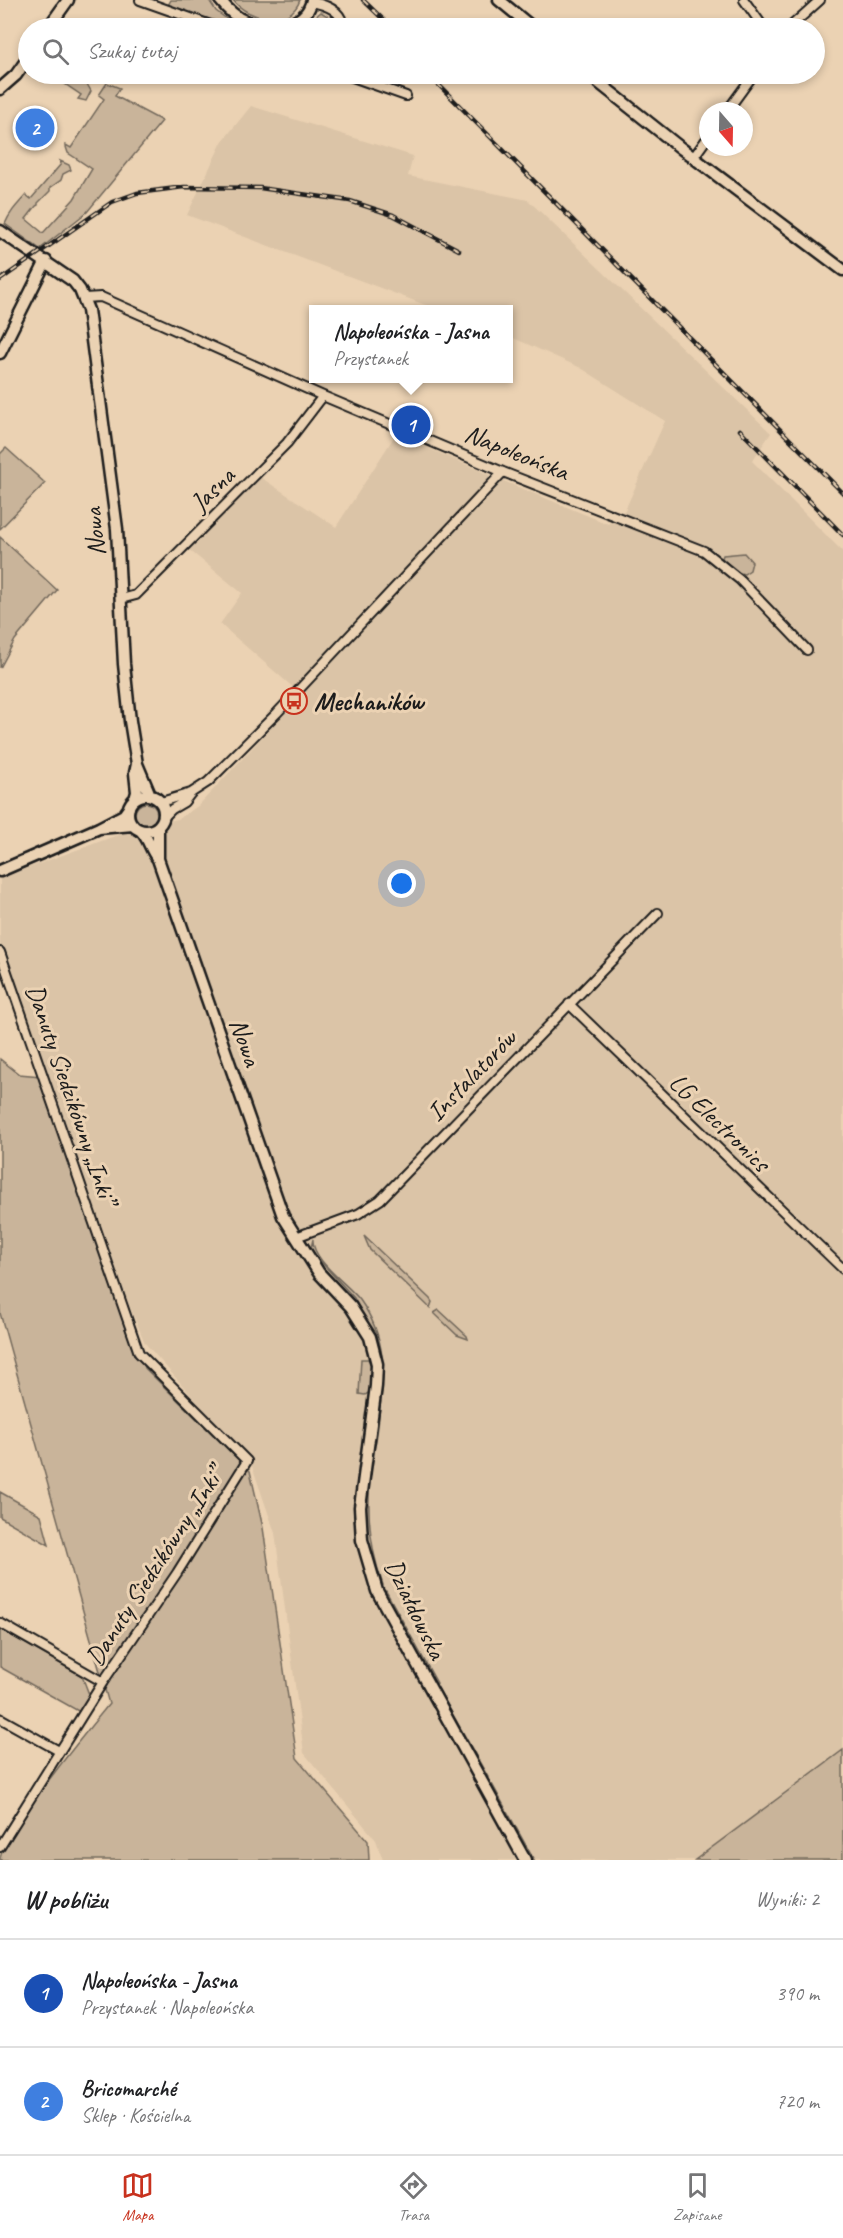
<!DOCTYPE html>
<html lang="pl">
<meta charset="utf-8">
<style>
body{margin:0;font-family:Caveat,sans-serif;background:#f2f2f2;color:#202124}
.compass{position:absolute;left:699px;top:102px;width:54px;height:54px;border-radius:50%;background:#fff;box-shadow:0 3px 9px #0003;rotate:160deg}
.you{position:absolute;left:402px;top:884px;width:21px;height:21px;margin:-15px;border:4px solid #fff;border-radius:50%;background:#1a73e8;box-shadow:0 0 0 9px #1a73e833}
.badge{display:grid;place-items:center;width:39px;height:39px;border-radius:50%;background:#c8321e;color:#fff;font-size:20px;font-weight:700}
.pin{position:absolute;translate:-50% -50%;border:3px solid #fff;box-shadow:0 2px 6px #0006}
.popup{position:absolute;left:309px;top:305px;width:204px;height:78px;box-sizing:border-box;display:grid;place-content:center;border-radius:0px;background:#fff;filter:drop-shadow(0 2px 4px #0005);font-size:20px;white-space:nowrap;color:#757577}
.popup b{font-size:22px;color:#202124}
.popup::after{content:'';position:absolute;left:50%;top:100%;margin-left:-12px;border:12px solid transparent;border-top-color:#fff}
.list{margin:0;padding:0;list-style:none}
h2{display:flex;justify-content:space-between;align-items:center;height:78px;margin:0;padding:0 24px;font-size:26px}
h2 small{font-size:20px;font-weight:400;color:#757577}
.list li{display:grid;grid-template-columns:39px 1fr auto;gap:18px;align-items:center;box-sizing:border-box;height:108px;padding:0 24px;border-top:2px solid #e0e0e0}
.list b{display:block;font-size:22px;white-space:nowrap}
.list p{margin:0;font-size:20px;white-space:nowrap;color:#757577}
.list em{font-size:20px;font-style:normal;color:#757577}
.icon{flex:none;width:33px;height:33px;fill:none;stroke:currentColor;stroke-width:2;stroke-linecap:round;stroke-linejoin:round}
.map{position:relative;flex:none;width:843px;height:1860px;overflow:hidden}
.search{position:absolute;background:#fff;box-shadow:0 3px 9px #0003;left:18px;right:18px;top:18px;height:66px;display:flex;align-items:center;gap:15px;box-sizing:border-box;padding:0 21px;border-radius:33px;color:#757577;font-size:22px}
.sheet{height:294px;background:#fff}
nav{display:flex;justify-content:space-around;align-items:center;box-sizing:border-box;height:84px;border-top:2px solid #e0e0e0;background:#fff;font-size:16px;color:#757577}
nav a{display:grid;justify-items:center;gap:3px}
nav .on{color:#c8321e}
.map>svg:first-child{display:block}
.built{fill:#dbc4a7}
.green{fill:#c9b49a;stroke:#72685b;stroke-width:1.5}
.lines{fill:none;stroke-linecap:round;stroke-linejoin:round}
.street-casing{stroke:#1c1c1c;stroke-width:12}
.secondary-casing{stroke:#1c1c1c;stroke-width:15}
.street{stroke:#ebd2b3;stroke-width:8}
.secondary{stroke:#ebd2b3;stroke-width:10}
.rail-casing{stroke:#1c1c1c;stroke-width:4.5}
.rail{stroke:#ebd2b3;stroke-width:2;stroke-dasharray:7;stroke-linecap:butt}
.labels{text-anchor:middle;stroke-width:6;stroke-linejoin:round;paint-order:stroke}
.street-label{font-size:26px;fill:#1c1c1c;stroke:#ebd2b3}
.poi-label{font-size:26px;font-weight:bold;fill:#1c1c1c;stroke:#ebd2b3;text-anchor:start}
</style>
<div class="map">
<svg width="843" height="1860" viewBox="0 0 843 1860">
<rect width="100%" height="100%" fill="#ebd2b3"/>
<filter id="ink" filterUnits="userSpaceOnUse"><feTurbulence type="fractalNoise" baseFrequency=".0167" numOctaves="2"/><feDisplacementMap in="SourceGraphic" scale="12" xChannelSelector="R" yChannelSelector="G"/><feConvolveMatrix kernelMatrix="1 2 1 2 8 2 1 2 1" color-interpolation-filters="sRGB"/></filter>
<g filter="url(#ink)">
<path class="built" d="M 251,106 L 413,156 L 408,176 L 528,200 L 771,433 L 752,461 L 843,552 L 843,1750 L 695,1860 L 383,1860 L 376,1840 L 304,1753 L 275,1533 L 251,1463 L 145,1343 L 108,1255 L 0,963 L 0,878 L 134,829 L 178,819 L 198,806 L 302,695 L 220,624 L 242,593 L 188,549 L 257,475 L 336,527 L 396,434 L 506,482 L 608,524 L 625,510 L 665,421 L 581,368 L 509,336 L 508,310 L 436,309 L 187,215 L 222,142 Z"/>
<path class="green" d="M 171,0 L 209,0 L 216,11 L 239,28 L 226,28 L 167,7 Z
M 233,0 L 300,0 C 290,29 248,20 233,0 Z
M 321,12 L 329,17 L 339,28 L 302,28 Z
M 46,74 L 61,74 L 87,84 L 91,91 L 86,101 L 78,99 L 81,95 L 50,74 L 46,79 Z
M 107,83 L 120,88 L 115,96 L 162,121 L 87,212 L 40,249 L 5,224 C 10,212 17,205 26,195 L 31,199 L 61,164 L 60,161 L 69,165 L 71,170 L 63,174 L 61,180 L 50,188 L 50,191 L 38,203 L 38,205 L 36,206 L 26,219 L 43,233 L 74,199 L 92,169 L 68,153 L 66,147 L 66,145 L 71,148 L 104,99 L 99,95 Z
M 6,448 L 45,483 L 0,529 L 0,454 Z
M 0,537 L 57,590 L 15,640 L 0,668 Z
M 744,553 L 752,562 L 750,570 L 744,574 L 736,572 L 722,558 L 723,555 Z
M135 814a11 11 0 1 1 22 0a11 11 0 1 1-22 0Z
M 0,1059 L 19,1074 L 41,1076 L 108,1255 L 145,1368 L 250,1471 L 263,1528 L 297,1758 L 368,1841 L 369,1860 L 0,1860 C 0,1837 90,1727 109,1704 L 0,1313 Z
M 364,1236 L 430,1299 L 432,1302 L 430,1308 L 370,1250 Z
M 313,1239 C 311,1260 348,1284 360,1300 C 387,1338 385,1372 379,1416 C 378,1427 377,1441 373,1452 L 371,1452 L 379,1391 L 370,1329 L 354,1298 L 314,1254 L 311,1248 Z
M 439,1310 L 467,1336 L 468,1339 L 457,1335 L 434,1313 Z
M 361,1359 L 368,1359 L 372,1366 L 371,1391 L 365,1395 L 359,1394 Z
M 369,1458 L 373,1459 C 365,1503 368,1543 383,1585 L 380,1586 L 370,1558 L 364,1516 Z
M 0,1492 L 41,1515 L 49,1545 L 0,1517 Z
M 386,1591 L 437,1683 L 434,1686 L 382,1593 Z
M 0,1629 L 82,1676 L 90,1697 L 80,1712 L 0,1667 Z
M 439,1690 L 488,1777 L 485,1780 L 436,1691 Z
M 843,1750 L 843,1860 L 695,1860 Z
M 491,1784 L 492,1784 L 534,1860 L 529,1860 L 488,1785 Z"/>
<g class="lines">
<defs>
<path id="street" d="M 140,0 L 219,28
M 744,0 L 764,28
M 312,2 C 327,5 343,11 343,28
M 789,28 L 820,0
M 344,74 L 406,96
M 727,111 L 754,74
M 693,158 L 708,137
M 84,298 L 101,297 L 323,396 L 503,472 L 704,551 L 740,580 L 807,650
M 121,599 L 136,595 L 287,443 L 323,396
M 161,802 L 191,793
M 164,817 L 172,809 L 184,802 L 191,793 L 208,782 L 277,713 L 503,472
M 0,952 L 139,1353 L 247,1461 L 177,1573 L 103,1682 L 0,1847
M 569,1004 L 843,1269
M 296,1237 L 358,1214 L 380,1200 L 658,913
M 0,1623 L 103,1682
M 0,1718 L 59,1751"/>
<path id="secondary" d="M 220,0 C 227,9 235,17 245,21 C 268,32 306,28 312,0
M 499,0 L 533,28
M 48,28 L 68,0
M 588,74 L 682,149 L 843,270
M 0,89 L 16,75 L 28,58
M 0,231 L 73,281 L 80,290 L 88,310 L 117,529 L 124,664 L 130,721 L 137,764 L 135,773 L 137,792 L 135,799
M 0,353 L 46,261
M 137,764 L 150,795
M128 813a18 18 0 1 1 36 0a18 18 0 1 1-36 0Z
M 158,827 L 158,859
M 99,828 L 133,825
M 140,830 C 149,838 150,850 158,859 L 283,1216 L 319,1273 L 351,1307 L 370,1337 L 377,1364 L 376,1386 L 360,1507 L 362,1540 L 377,1591 L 525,1860
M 0,871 L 99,828 L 124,815 L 129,808"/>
</defs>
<use href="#street" class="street-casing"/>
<use href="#secondary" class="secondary-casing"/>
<use href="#street" class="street"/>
<use href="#secondary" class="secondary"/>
<defs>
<path id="rail" d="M 363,0 L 392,28
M 428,74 L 843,493
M 0,280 L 112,202 L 137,193 L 184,187 L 260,188 L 350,201 L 393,215 L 459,250
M 740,430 L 843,535"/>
</defs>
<use href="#rail" class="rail-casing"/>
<use href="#rail" class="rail"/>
</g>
</g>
<defs>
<symbol id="bus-ring" viewBox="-11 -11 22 22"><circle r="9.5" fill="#ebd2b3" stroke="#c8321e" stroke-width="1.5"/><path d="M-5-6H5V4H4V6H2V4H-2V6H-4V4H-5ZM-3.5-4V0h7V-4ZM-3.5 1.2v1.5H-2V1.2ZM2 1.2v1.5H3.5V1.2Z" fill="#c8321e"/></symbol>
</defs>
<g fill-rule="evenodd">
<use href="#bus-ring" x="279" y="686" width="30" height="30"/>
</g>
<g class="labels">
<g class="street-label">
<text transform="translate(517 452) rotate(22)" y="9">Napoleońska</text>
<text transform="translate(212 489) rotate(-45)" y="9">Jasna</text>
<text transform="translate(94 532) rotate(-95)" y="9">Nowa</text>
<text transform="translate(246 1042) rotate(71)" y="9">Nowa</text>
<text transform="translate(471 1075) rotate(-46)" y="9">Instalatorów</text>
<text transform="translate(72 1094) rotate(71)" y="9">Danuty Siedzikówny „Inki”</text>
<text transform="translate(720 1122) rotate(44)" y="9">LG Electronics</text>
<text transform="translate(154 1566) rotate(-57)" y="9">Danuty Siedzikówny „Inki”</text>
<text transform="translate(416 1609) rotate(64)" y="9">Działdowska</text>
</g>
<g class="poi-label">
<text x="314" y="710">Mechaników</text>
</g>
</g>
</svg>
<svg class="compass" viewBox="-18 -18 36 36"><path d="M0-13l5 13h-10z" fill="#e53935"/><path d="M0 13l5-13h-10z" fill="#757577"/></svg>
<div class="you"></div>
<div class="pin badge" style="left:411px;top:425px;background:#1a4fb4">1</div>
<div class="popup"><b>Napoleońska - Jasna</b>Przystanek</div>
<div class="pin badge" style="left:35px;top:128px;background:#3f7fe0">2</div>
<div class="search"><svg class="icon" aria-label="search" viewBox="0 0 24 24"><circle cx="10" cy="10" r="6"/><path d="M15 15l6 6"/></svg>Szukaj tutaj</div>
</div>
<section class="sheet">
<h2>W pobliżu<small>Wyniki: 2</small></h2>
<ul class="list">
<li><span class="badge" style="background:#1a4fb4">1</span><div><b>Napoleońska - Jasna</b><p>Przystanek · Napoleońska</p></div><em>390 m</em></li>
<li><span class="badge" style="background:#3f7fe0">2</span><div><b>Bricomarché</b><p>Sklep · Kościelna</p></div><em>720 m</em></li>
</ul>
</section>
<nav>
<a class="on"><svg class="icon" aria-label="map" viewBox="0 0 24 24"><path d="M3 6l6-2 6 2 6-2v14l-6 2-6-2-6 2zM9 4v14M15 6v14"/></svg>Mapa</a>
<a><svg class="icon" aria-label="directions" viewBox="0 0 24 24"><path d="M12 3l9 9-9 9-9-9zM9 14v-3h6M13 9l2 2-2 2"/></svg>Trasa</a>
<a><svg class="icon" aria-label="saved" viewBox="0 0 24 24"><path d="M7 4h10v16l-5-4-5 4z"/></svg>Zapisane</a>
</nav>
